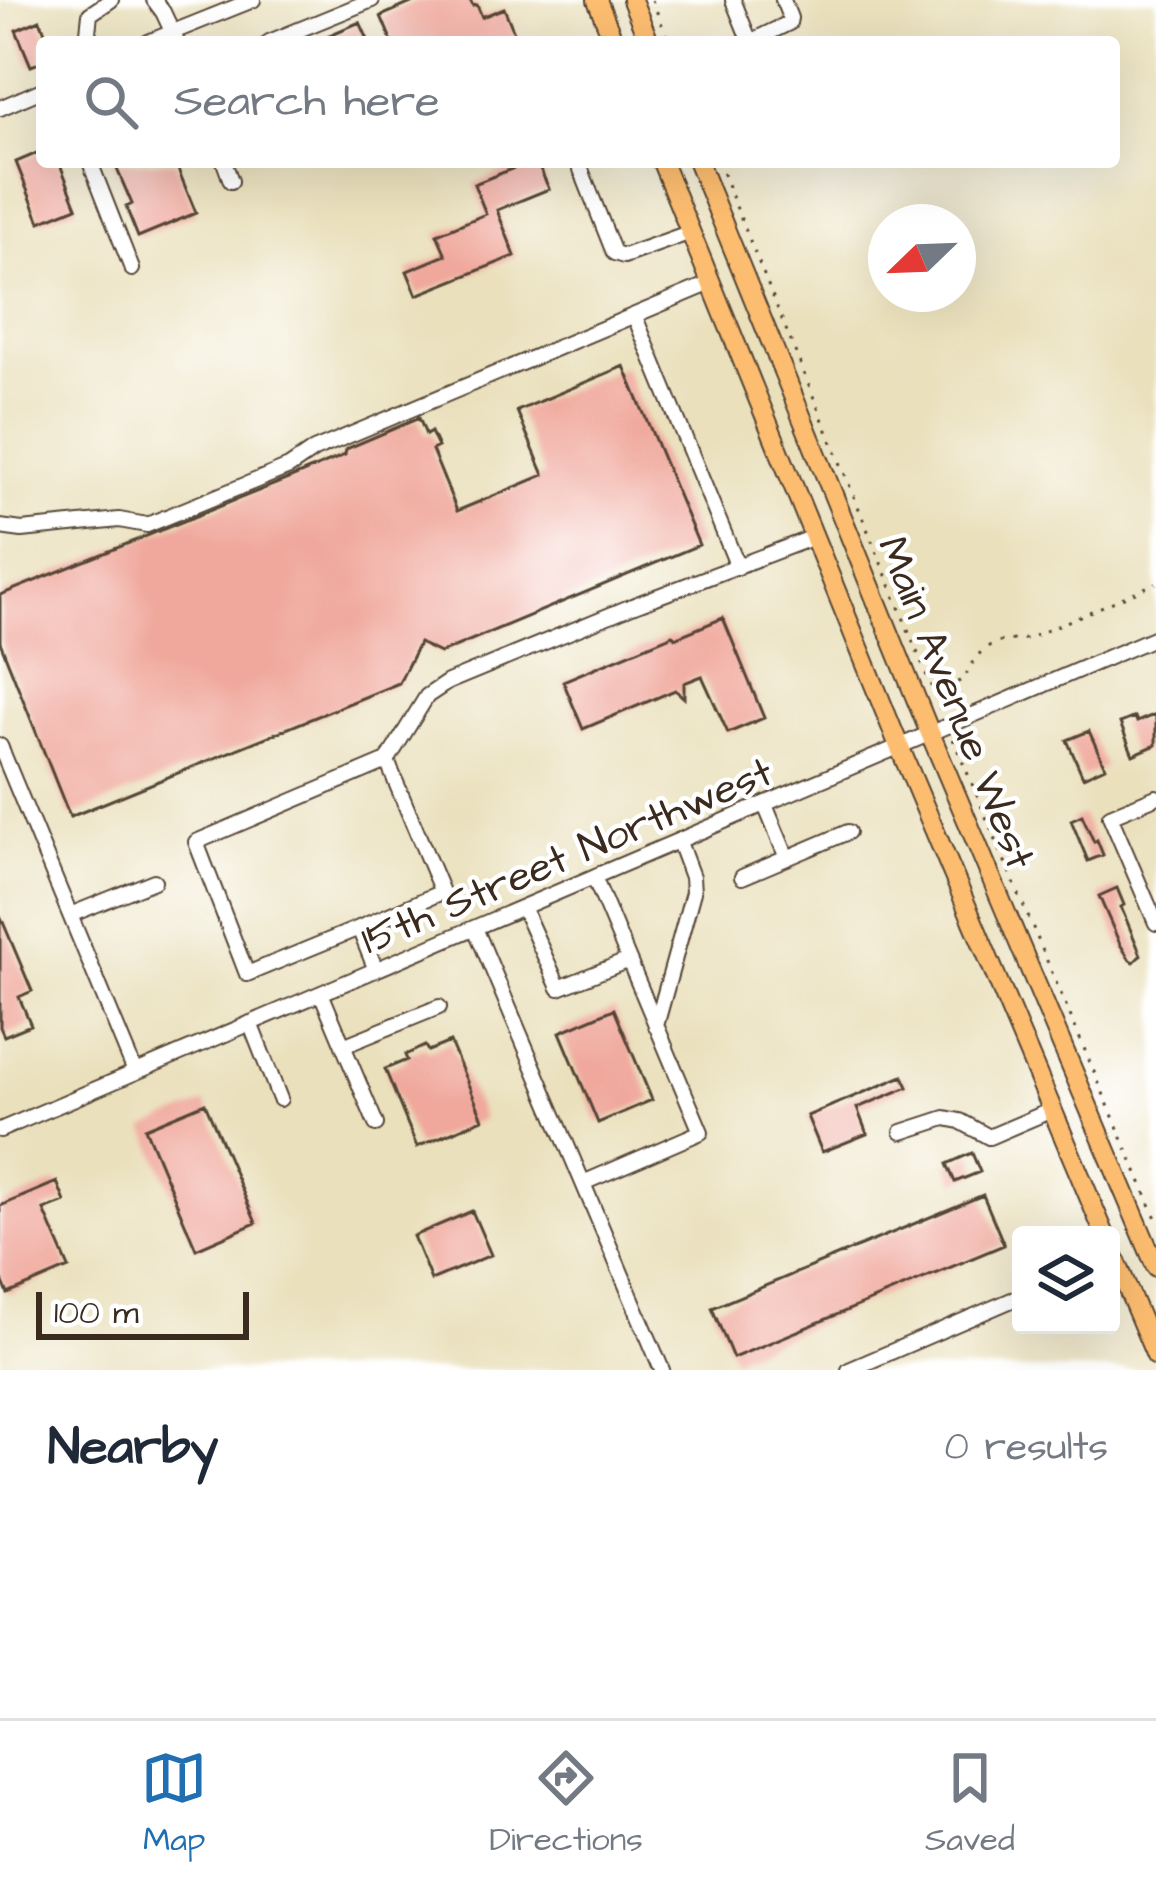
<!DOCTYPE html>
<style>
body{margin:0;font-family:"Architects Daughter",sans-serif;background:#f6f6f7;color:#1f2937}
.controls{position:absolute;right:36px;bottom:36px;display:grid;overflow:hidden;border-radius:12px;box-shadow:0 12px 48px #0002}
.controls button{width:108px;height:108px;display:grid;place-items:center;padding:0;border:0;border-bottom:3px solid #e0e1e3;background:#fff;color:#1f2937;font:60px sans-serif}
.compass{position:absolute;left:868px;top:204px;width:108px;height:108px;border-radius:50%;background:#fff;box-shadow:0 12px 48px #0002;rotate:247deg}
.scale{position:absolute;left:36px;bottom:30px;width:213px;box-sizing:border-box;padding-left:12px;border:6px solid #3b2a1e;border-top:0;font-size:33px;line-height:42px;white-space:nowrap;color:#3b2a1e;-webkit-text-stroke:9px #fff;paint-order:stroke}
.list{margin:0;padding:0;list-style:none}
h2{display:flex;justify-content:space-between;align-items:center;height:156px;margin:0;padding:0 48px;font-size:51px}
h2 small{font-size:39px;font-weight:400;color:#747a83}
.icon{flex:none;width:66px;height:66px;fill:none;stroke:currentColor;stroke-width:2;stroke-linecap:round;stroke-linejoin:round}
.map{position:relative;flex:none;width:1156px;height:1370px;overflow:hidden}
.search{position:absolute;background:#fff;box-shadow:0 12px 48px #0002;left:36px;right:36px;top:36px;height:132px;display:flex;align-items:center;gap:30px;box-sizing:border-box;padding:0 42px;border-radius:12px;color:#747a83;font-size:45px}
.sheet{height:348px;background:#fff}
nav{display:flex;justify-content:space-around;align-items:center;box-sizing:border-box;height:168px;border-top:3px solid #e0e1e3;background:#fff;font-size:33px;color:#747a83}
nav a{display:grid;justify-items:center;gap:6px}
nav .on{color:#1f6fb2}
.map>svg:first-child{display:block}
.building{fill:#f0a89c}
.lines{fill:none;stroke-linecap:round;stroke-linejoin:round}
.minor-casing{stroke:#554536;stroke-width:18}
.major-casing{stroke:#554536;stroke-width:22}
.path{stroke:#554536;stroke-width:3;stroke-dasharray:3 9;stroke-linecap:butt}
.minor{stroke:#fff;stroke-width:14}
.major{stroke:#fcbd6f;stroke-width:18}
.labels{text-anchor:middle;stroke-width:9;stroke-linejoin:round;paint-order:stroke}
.street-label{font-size:42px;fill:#3b2a1e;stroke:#fff}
</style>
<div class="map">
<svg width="1156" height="1370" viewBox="0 0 1156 1370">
<rect width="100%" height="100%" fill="#fff"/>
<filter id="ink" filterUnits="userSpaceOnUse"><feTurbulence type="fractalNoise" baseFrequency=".00833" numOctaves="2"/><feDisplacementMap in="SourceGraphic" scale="24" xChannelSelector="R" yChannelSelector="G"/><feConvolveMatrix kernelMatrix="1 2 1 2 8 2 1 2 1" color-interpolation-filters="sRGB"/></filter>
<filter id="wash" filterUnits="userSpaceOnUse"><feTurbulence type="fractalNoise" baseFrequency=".004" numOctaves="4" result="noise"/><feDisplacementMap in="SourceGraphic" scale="48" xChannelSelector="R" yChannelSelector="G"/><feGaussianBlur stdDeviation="2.7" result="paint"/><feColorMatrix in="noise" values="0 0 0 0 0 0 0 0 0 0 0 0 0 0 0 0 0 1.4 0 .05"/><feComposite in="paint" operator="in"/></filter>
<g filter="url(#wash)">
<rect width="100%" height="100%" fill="#eae0bc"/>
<g id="blocks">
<path class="building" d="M 418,0 L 470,0 L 473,6 L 477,5 L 482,17 L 504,8 L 518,42 L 392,42 L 381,16 Z
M 40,20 L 49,42 L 42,42 L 42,62 L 31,66 L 16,30 Z
M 360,22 L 369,42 L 313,42 Z
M 42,151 L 42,162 L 59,162 L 77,207 L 40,222 L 16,162 Z
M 114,162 L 175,162 L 196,213 L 138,237 L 126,207 L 132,204 Z
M 529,162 L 537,162 L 549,189 L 497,210 L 515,256 L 417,295 L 407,271 L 446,255 L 437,234 L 486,214 L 474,184 Z
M 624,366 L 699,545 L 440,653 L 419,643 L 399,683 L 70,817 L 0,642 L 0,595 L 293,477 L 345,455 L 346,449 L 419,418 L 426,435 L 431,432 L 438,447 L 432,450 L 457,511 L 544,475 L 517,411 Z
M 723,618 L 764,718 L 728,733 L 702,676 L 684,683 L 684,698 L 675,690 L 583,729 L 563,681 L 673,635 L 675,638 Z
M 1156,714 L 1156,745 L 1133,755 L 1120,723 L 1135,717 L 1137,722 Z
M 1089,731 L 1105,767 L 1083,777 L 1067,740 Z
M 1082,815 L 1094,842 L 1097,840 L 1103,855 L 1088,861 L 1071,820 Z
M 1117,888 L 1124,905 L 1121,907 L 1141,955 L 1134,962 L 1130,960 L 1120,944 L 1099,896 Z
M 0,915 L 32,991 L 19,997 L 31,1025 L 4,1036 L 0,1027 Z
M 614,1009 L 652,1100 L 598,1123 L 560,1032 Z
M 450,1042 L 483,1119 L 417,1147 L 385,1069 L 407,1060 L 405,1055 L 425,1046 L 428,1051 Z
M 903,1076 L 908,1087 L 857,1108 L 867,1134 L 822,1152 L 807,1116 Z
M 205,1103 L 256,1223 L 196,1249 L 145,1128 Z
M 972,1153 L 980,1172 L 955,1182 L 947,1164 Z
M 57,1182 L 65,1202 L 44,1210 L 69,1268 L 8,1294 L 0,1275 L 0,1206 Z
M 983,1195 L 1004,1245 L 733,1358 L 712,1308 Z
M 472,1211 L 491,1255 L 431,1280 L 413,1236 Z"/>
</g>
</g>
<g filter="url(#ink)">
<use href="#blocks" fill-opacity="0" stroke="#554536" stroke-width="3"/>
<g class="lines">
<defs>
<path id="minor" d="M 154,0 L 163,12 L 177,42
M 733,0 L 748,37 L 754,40 L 789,23 L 790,18 L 783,0
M 92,42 L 88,32 L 90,14 L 111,0
M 148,42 L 253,0
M 269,42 L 372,0
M 0,108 L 42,90
M 90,162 L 132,269
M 224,162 L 231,181
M 578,162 L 614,253 L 624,256 L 691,232
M 635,317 L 738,567
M 0,527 L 22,530 L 119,520 L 147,525 L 289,467 L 314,450 L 711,283
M 0,746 L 135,1072
M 1156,797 L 1110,816 L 1156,923
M 765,805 L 787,858
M 742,877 L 848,832
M 523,908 L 559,988 L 629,960
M 70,915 L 154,881
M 359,928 L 247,974 L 196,842 L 387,761
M 475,928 L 662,1370
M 376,970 L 359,928 L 442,892 L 387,761 L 427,696 L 448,682 L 632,606 L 814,537
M 321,993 L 376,1124
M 250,1023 L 280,1099
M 656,1026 L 693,892 L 692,877 L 679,842
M 343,1046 L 439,1007
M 0,1130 L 1156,637
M 902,1132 L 945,1118 L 960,1121 L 989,1137 L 1052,1110
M 583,1183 L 701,1132 L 594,877
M 849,1370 L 1021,1296"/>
<path id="major" d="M 597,0 L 614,42
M 632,0 L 649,42
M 662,162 L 899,746 L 1105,1235
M 698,162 L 930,733 L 1156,1267
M 1111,1249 L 1156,1356"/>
</defs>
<use href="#minor" class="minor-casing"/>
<use href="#major" class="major-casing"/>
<path class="path" d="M 652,0 L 669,42
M 718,162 L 942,713
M 935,691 L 963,680 C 982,645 987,641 1027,639 L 1156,583
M 953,739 L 1156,1218"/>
<use href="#minor" class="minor"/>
<use href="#major" class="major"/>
</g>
</g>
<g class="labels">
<g class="street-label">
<text transform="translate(958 702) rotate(68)" y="15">Main Avenue West</text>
<text transform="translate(566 854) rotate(-23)" y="15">15th Street Northwest</text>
</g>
</g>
</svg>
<div class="controls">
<button><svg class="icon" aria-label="layers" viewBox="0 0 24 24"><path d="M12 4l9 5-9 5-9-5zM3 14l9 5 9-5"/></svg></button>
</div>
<svg class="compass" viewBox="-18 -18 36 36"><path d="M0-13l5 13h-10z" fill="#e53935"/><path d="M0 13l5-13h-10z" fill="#747a83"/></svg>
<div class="scale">100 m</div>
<div class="search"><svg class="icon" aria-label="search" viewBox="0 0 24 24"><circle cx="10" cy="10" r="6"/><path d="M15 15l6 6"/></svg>Search here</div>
</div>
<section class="sheet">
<h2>Nearby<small>0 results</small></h2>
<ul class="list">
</ul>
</section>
<nav>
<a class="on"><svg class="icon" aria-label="map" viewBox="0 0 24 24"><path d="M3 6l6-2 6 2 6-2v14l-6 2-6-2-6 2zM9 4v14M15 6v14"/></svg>Map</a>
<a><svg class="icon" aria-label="directions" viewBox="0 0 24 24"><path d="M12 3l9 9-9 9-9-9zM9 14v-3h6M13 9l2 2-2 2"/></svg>Directions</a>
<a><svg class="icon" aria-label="saved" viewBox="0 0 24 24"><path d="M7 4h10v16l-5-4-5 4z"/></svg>Saved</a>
</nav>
